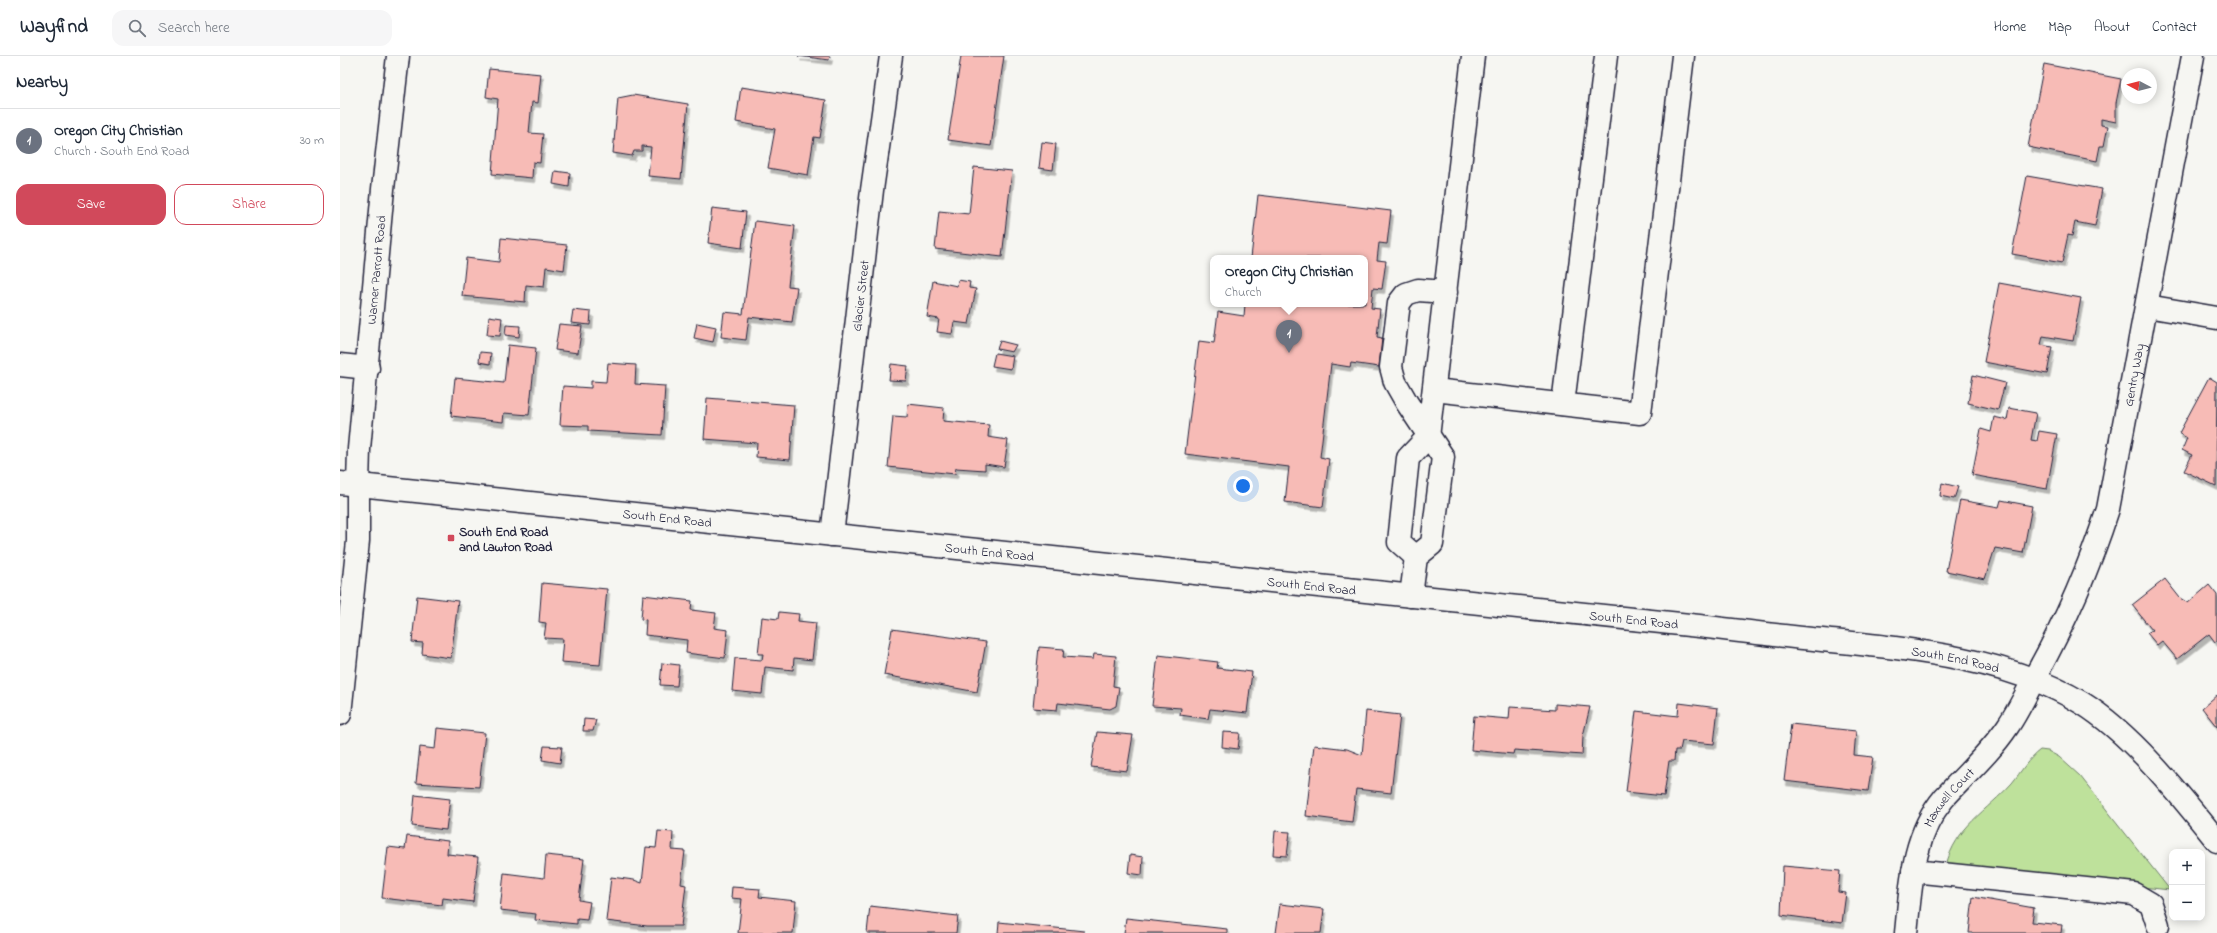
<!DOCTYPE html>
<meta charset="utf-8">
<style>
body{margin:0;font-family:"Indie Flower",sans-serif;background:#f6f6f7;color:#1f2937}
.controls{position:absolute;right:12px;bottom:12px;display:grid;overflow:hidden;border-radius:8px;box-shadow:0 2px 10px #0003}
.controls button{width:36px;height:36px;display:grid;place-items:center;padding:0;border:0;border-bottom:1px solid #e0e1e3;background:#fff;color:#1f2937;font:20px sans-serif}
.compass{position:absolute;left:1781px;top:12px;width:36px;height:36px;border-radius:50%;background:#fff;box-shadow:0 2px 10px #0003;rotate:277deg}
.you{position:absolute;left:903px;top:430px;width:14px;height:14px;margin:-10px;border:3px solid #fff;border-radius:50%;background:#1a73e8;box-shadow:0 0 0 6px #1a73e833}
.badge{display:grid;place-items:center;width:26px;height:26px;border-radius:50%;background:#d1495b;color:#fff;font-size:13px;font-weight:700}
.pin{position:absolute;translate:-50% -33px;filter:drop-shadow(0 1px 2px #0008)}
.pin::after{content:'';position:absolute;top:21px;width:14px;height:12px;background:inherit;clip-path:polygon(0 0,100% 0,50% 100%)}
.popup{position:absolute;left:870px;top:199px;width:158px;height:52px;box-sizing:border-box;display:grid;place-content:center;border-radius:8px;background:#fff;filter:drop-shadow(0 1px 3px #0005);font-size:13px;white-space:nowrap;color:#747a83}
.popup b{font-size:15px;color:#1f2937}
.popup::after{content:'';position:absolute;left:50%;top:100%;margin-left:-8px;border:8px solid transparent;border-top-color:#fff}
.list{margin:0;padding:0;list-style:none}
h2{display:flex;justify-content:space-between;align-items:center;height:52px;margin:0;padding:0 16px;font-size:17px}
h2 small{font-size:13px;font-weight:400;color:#747a83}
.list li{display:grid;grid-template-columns:26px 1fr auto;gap:12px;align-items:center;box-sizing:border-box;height:64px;padding:0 16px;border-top:1px solid #e0e1e3}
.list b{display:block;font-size:15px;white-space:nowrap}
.list p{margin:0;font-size:13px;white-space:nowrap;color:#747a83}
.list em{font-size:13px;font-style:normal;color:#747a83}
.actions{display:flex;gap:8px;padding:12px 16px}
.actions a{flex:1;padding:9px 0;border:1px solid #d1495b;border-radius:12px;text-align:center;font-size:14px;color:#d1495b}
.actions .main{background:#d1495b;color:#fff}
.icon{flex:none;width:22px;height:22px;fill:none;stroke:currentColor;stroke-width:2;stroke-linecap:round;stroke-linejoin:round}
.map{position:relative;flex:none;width:1877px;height:877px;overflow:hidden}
header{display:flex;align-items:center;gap:24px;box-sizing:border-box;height:56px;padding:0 20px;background:#fff;border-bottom:1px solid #e0e1e3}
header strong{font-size:19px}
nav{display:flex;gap:22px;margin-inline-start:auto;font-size:14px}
.search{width:280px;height:36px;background:#f6f6f7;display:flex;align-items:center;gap:10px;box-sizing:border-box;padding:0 14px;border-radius:12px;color:#747a83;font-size:15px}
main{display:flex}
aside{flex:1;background:#fff}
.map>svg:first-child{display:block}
.green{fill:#bee19b;stroke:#70826b}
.building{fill:#f7bbb6;stroke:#22223b;filter:url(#shadow)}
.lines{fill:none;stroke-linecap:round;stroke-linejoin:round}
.minor-casing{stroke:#22223b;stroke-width:25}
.major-casing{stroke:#22223b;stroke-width:25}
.minor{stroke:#f6f6f2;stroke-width:22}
.major{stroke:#f6f6f2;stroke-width:22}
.poi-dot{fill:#d1495b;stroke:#f6f6f2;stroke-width:1.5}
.labels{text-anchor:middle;stroke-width:3.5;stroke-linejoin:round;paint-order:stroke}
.street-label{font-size:13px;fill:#22223b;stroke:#f6f6f2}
.poi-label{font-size:13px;font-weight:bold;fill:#22223b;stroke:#f6f6f2;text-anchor:start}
</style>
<header>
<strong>Wayfind</strong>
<div class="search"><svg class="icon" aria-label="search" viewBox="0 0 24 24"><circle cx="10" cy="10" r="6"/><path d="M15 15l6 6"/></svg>Search here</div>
<nav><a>Home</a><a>Map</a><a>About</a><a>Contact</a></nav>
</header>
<main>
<aside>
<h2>Nearby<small></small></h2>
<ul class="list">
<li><span class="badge" style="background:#6b7280">1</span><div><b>Oregon City Christian</b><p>Church · South End Road</p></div><em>30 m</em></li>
</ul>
<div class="actions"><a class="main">Save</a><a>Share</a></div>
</aside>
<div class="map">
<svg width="1877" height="877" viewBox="0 0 1877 877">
<defs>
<filter id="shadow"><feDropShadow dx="2.5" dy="4.5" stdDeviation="0" flood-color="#0004"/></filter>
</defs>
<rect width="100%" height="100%" fill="#f6f6f2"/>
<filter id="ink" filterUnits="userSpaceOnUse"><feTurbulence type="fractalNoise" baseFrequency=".025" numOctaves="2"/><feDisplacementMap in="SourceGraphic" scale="8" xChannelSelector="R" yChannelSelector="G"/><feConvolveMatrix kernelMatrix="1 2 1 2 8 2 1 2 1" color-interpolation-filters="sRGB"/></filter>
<g filter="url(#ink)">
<path class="green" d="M 1700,694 L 1708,695 L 1719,701 L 1740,720 L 1830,834 L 1606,810 C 1615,771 1647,755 1672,727 C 1681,716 1688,703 1700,694 Z"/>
<path class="building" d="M 458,0 L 490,0 L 489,4 Z
M 621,0 L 664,0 L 651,90 L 608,84 Z
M 1704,8 L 1781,23 L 1776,47 L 1776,66 L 1761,63 L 1761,69 L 1768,70 L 1764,90 L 1760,90 L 1757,105 L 1688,91 Z
M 149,13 L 201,18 L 198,47 L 192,46 L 189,77 L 203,78 L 200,107 L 193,106 L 192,122 L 152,118 L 158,43 L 146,41 Z
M 401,31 L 486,44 L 480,82 L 474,81 L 468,119 L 428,112 L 435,73 L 396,66 Z
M 293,39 L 348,48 L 341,123 L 308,120 L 311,91 L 302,90 L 302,95 L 294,95 L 292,100 L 273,97 L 278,42 Z
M 702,86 L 716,88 L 713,114 L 699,112 Z
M 634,111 L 672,115 L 662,201 L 595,193 L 599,155 L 629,158 Z
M 215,115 L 230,117 L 229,131 L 213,128 Z
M 1687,120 L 1762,133 L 1755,170 L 1735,166 L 1732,180 L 1728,179 L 1722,207 L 1672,198 Z
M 918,139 L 1051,155 L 1047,188 L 1039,187 L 1037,204 L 1046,205 L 1042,233 L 1033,232 L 1031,252 L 1040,253 L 1037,281 L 1042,282 L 1039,311 L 1011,307 L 1010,311 L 991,308 L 980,401 L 989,403 L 983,451 L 945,446 L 949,411 L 845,398 L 859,285 L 874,287 L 878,256 L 904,260 L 905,248 L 1025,248 L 1025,202 L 911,202 Z
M 372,152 L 406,156 L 402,192 L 368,187 Z
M 415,165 L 455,170 L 448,230 L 457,231 L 452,266 L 409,261 L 406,284 L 381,281 L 384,256 L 403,258 Z
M 161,182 L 227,189 L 224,214 L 206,211 L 204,231 L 186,229 L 185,246 L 122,240 L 126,202 L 159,206 Z
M 618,224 L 630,226 L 629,232 L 636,233 L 629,268 L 614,266 L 612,278 L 597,276 L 599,263 L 587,261 L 593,225 L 617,230 Z
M 1659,227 L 1741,242 L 1733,285 L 1703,280 L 1701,289 L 1712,291 L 1707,318 L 1644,306 Z
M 233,254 L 251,256 L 250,269 L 231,267 Z
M 149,260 L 162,262 L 160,280 L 147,279 Z
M 357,267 L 376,271 L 373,286 L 354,282 Z
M 219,268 L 242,270 L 238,297 L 215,294 Z
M 166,269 L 180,270 L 179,281 L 165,279 Z
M 660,285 L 676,289 L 672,296 L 657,293 Z
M 168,289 L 196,292 L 189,359 L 164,357 L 163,366 L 111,360 L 115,322 L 164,327 Z
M 140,296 L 151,297 L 150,308 L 139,306 Z
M 655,297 L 673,300 L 671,313 L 652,310 Z
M 268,307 L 296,309 L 295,328 L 325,330 L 322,379 L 248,375 L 248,370 L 220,369 L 223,330 L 251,332 L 251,325 L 266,326 Z
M 551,308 L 568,310 L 566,325 L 549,324 Z
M 1633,319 L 1665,327 L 1658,354 L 1628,347 Z
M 1869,321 L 1877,326 L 1876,430 L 1844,415 L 1852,399 L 1842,394 L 1847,382 L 1839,377 Z
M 367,342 L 454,349 L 450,404 L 416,401 L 417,387 L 364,383 Z
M 568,348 L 604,352 L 603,365 L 649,369 L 648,381 L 668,384 L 664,411 L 645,408 L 645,414 L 616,412 L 615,418 L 548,411 L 553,360 L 567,361 Z
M 1669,352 L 1696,357 L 1691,384 L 1697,385 L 1699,375 L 1717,378 L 1707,433 L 1632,419 L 1641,373 L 1651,376 L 1654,361 L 1667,364 Z
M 1602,427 L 1618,431 L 1614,443 L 1600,440 Z
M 1620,444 L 1659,451 L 1661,444 L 1692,450 L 1683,497 L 1655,492 L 1645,523 L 1606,515 Z
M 1825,523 L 1840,542 L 1848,547 L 1869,529 L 1877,539 L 1877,585 L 1875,586 L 1869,578 L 1837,603 L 1822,585 L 1817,589 L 1807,577 L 1812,574 L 1792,549 Z
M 202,527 L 267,533 L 260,609 L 221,606 L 223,583 L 204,582 L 206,567 L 199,566 Z
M 303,539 L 352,545 L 351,554 L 376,557 L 374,572 L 388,574 L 385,602 L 346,597 L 347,584 L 305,579 L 306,564 L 301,563 Z
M 77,540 L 118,545 L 111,602 L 82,598 L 83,587 L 72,586 Z
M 439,556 L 459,558 L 458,565 L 476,567 L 472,604 L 454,602 L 453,614 L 425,611 L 422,638 L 392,635 L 395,602 L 422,604 L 423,598 L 418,598 L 422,561 L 438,563 Z
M 552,573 L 646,586 L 637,636 L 544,619 Z
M 699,591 L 724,593 L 723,601 L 753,603 L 754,598 L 776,600 L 773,630 L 779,631 L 776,650 L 770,653 L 718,647 L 717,654 L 693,652 Z
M 818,599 L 878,606 L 877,612 L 912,616 L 907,657 L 870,653 L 868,663 L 840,659 L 841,652 L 812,650 Z
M 322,607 L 339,609 L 337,630 L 320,629 Z
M 1877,639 L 1877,671 L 1862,652 Z
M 1339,647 L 1378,652 L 1374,688 L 1342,685 L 1340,694 L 1335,694 L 1334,705 L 1329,705 L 1324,740 L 1286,736 L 1296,655 L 1338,660 Z
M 1215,648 L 1250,651 L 1243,680 L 1242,699 L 1174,694 L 1173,698 L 1131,694 L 1134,660 L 1169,663 L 1170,651 L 1215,654 Z
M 1026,655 L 1060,659 L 1051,737 L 1016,733 L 1012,766 L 966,760 L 974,689 L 1007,693 L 1022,699 Z
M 244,663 L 256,664 L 253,675 L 243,675 Z
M 1451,668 L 1516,675 L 1514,699 L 1533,701 L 1528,735 L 1444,725 Z
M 97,672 L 145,677 L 139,731 L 76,727 L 80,691 L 95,693 Z
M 757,676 L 793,679 L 787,715 L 751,711 Z
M 883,676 L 900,677 L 898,693 L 882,691 Z
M 204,690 L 222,691 L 220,707 L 202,704 Z
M 75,739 L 110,743 L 106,774 L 72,770 Z
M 318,775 L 333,776 L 332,794 L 345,795 L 341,828 L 346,829 L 341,870 L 307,870 L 266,865 L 271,821 L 294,824 L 302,827 L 306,791 L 316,792 Z
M 935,775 L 950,776 L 947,800 L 933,799 Z
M 67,780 L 108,785 L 107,798 L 138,801 L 133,846 L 103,842 L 102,849 L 42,842 L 48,791 L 65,793 Z
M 206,799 L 244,803 L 239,844 L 250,846 L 247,864 L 237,863 L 237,868 L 195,864 L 196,858 L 160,854 L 164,817 L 204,822 Z
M 790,799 L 803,801 L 802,819 L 788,817 Z
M 1443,810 L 1500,815 L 1498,836 L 1506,837 L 1502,867 L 1441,859 Z
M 392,831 L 420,833 L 419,841 L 456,845 L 453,877 L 398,877 L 402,843 L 391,842 Z
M 1633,841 L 1694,852 L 1692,866 L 1722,869 L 1721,877 L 1629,877 Z
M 940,848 L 984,853 L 981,877 L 936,877 Z
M 530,850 L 618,860 L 616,877 L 527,877 Z
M 786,862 L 887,873 L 887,877 L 784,877 Z
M 659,866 L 744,875 L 744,877 L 658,877 Z"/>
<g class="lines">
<defs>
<g id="minor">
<path d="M 1807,250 L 1877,262"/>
<path d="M 0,309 L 28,312"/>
<path d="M 1094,334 L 1300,357 L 1343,0"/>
<path d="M 1223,348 L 1266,0"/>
<path id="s1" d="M 492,479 L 532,134 L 551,0"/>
<path d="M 1076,501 L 1059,486 L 1068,402 L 1088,381 L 1133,0"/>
<path d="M 1071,540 L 1076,501 L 1092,488 L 1103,401 L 1067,347 L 1055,326 L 1051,311 L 1059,247 L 1066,238 L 1078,234 L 1106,236"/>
<path d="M 0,658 L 18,485 L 18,429"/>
<path d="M 1573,815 L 1794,838 L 1811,848 L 1818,869"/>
<path id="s2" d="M 1566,877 C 1571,830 1572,780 1604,742 C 1626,718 1650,697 1668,670 C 1679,654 1687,636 1696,619 C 1726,565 1749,512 1768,453 L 1853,0"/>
</g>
<g id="major">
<path id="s3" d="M 0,427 L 1359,570 C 1400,575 1441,580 1482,584 C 1569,593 1666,601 1742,647 C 1792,678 1840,739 1877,785"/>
<path id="s4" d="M 18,429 L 19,393 L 43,133 L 58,0"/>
</g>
</defs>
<use href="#minor" class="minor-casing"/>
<use href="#major" class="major-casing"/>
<use href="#minor" class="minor"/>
<use href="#major" class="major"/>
</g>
</g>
<rect class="poi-dot" x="107" y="478" width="8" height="8" rx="2"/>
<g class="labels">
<g class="street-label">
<text dy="5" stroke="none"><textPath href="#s4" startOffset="216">Warner Parrott Road</textPath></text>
<text dy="5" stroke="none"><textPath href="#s1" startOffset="241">Glacier Street</textPath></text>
<text dy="5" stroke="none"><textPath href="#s2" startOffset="615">Gentry Way</textPath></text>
<text dy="5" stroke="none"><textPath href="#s3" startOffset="329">South End Road</textPath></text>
<text dy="5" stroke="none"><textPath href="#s3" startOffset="653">South End Road</textPath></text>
<text dy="5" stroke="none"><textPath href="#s3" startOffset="977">South End Road</textPath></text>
<text dy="5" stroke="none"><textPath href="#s3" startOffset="1301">South End Road</textPath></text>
<text dy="5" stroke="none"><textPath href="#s3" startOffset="1625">South End Road</textPath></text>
<text dy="5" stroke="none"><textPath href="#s2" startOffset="146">Maxwell Court</textPath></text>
</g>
<g class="poi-label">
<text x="119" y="480">South End Road<tspan x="119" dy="15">and Lawton Road</tspan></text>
</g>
</g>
</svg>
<div class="controls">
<button>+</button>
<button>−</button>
</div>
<svg class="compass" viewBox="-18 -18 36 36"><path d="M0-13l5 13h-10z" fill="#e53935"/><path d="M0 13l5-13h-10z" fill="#747a83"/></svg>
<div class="you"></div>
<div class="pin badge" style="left:949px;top:297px;background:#6b7280">1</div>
<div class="popup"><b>Oregon City Christian</b>Church</div>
</div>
</main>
